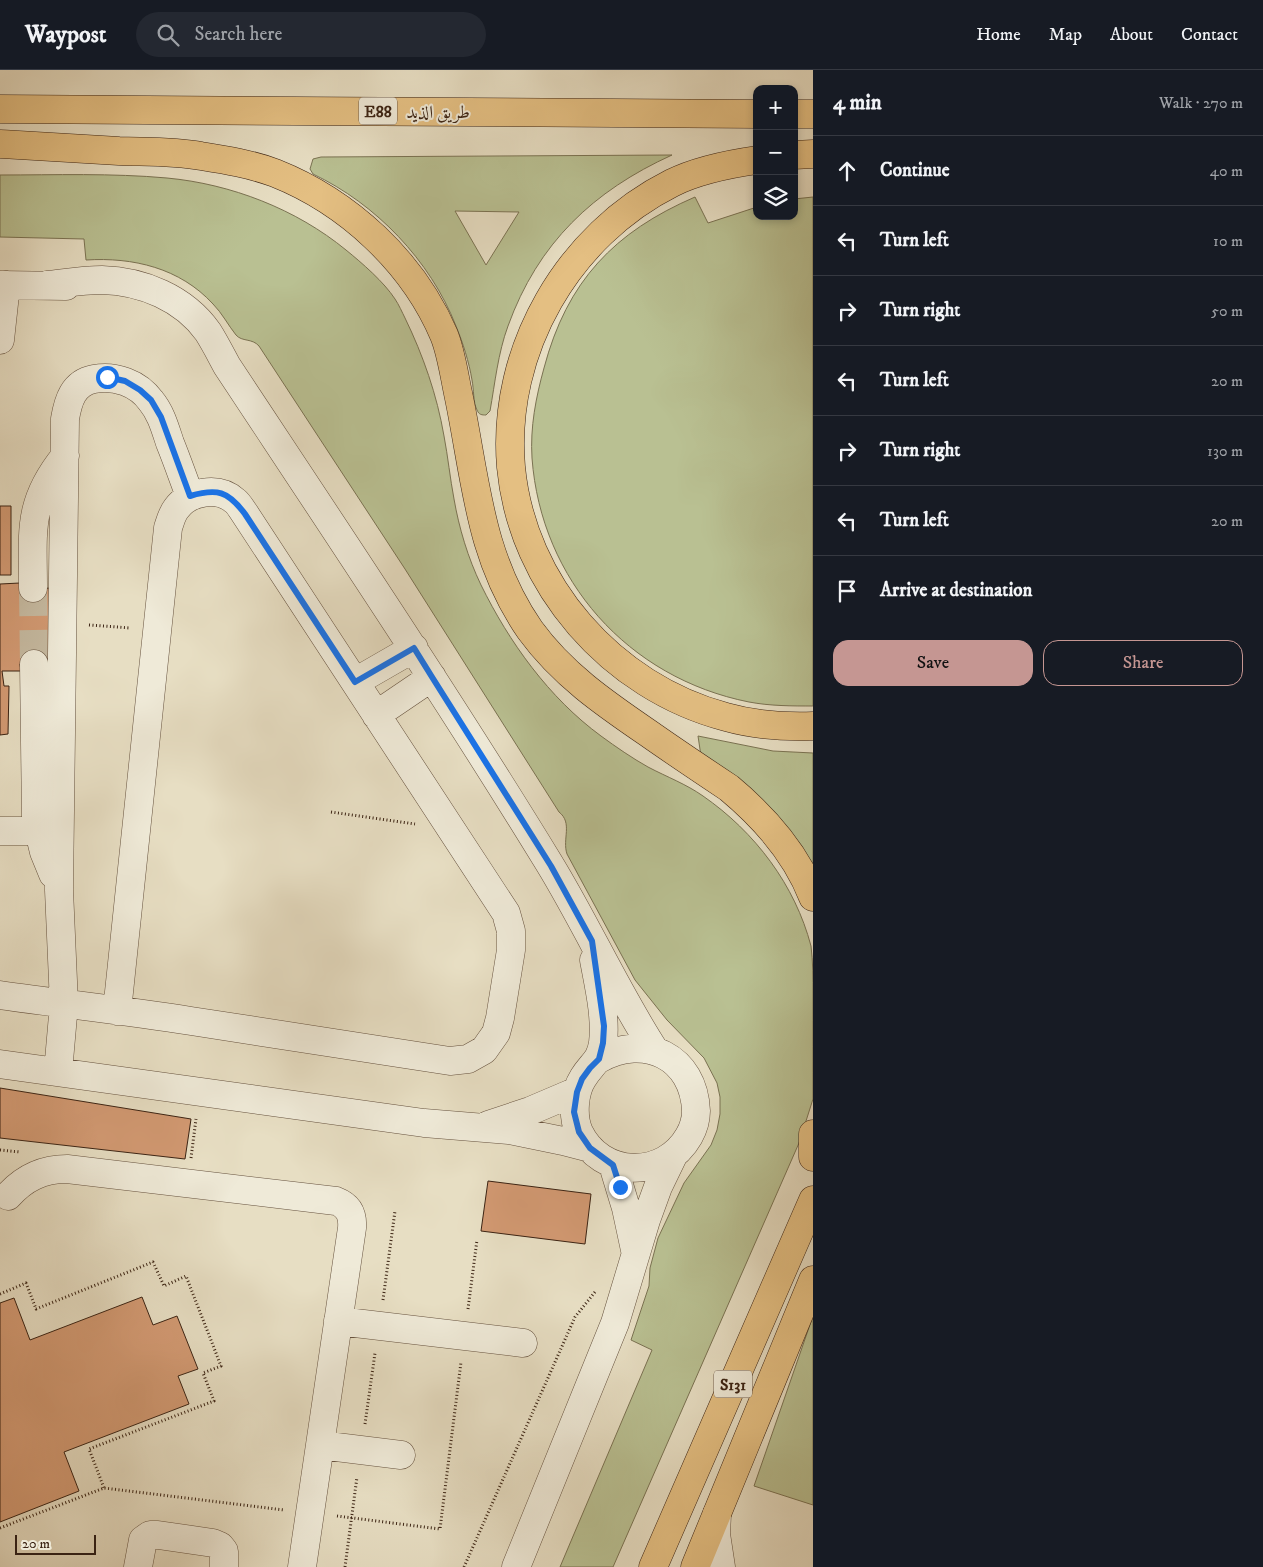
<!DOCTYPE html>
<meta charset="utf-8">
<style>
body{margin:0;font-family:"IM FELL DW Pica",Amiri,serif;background:#242831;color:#f1f3f6}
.controls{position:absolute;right:15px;top:15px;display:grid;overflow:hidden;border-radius:10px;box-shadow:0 2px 8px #0003}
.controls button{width:45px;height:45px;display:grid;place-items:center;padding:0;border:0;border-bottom:1px solid #363941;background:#171b24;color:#f1f3f6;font:25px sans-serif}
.scale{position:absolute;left:15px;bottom:12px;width:81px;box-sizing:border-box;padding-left:5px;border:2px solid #3b2313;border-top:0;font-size:14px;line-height:18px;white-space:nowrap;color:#3b2313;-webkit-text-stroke:4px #efead8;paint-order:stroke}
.stop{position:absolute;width:15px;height:15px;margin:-11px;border:4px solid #1a73e8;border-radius:50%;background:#fff}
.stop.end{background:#1a73e8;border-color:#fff;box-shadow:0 1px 5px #0008}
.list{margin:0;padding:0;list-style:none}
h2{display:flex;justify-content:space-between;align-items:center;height:65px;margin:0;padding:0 20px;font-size:21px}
h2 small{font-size:16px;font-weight:400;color:#9ea1a6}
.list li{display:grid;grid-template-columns:32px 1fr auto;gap:15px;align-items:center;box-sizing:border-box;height:70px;padding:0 20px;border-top:1px solid #363941}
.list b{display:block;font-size:19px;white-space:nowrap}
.list em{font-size:16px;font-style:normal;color:#9ea1a6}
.actions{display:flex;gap:10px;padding:15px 20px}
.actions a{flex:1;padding:11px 0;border:1px solid #c59692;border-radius:15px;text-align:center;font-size:18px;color:#c59692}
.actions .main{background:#c59692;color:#111}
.icon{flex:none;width:28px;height:28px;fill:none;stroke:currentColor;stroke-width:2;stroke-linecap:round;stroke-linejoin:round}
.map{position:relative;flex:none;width:813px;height:1497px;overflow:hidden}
header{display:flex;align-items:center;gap:30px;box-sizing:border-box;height:70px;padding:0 25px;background:#171b24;border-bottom:1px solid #363941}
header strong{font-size:24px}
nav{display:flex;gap:28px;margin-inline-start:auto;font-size:18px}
.search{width:350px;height:45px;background:#242831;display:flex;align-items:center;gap:12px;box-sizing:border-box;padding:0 18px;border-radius:28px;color:#9ea1a6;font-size:19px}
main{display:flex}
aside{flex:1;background:#171b24}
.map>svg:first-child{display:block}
.green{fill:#b9c092;stroke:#7a7252;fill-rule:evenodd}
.building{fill:#d29972;stroke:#3b2313}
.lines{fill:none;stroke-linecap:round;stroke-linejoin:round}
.minor-tunnel{stroke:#c5b9a0;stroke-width:28;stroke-dasharray:28 14;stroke-linecap:butt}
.minor-casing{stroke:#66523f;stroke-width:29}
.major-casing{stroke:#3b2313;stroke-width:29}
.highway-casing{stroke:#3b2313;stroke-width:29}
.path{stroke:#3b2313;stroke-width:3;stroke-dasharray:1 2.5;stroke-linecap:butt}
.minor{stroke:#efead8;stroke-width:28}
.major{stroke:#e4bf82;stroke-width:28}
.highway{stroke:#e4bf82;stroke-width:28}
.route{stroke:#1a73e8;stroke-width:6}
.labels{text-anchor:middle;stroke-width:4;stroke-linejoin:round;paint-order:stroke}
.shield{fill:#efead8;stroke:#715f4e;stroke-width:1}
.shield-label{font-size:16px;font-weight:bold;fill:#3b2313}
.street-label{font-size:18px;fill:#3b2313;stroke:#efead8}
</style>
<header>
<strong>Waypost</strong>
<div class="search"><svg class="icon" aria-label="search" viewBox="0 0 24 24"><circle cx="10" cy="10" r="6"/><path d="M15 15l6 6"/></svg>Search here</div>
<nav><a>Home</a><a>Map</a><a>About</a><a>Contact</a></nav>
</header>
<main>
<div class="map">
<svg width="813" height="1497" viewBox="0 0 813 1497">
<rect width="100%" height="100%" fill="#e7dec3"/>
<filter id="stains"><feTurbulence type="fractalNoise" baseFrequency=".004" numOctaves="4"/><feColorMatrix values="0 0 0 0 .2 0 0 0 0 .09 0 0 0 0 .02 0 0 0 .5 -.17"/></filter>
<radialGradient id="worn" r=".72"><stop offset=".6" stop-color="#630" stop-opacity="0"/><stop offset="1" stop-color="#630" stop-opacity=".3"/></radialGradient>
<path class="green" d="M 672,85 C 593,121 538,173 508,256 C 498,283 495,313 490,341 L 486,345 C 482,345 479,345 477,340 C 473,332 474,320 472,310 C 469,292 463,273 456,256 C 430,190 376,134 313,104 L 310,99 L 313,89 L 321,87 ZM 455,141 L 519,142 L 486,195 Z
M 0,105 C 55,105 112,103 167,108 C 231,114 296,139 346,180 C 362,193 384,212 395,229 C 399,235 402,242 405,248 C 423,285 437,325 444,366 C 448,387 450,408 454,429 C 459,458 468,488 481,515 C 509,572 549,628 601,666 C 616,677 632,688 648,697 C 667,707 686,714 703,726 C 755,762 795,815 811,876 C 813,891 813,909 813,925 C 813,959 813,994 813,1029 L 799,1073 L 613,1497 L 560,1497 L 652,1280 L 631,1270 L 649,1216 L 650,1198 L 658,1168 L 684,1113 L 711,1075 L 717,1060 L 720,1044 L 720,1027 L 717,1013 L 704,988 L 667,950 L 635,910 L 567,784 C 562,769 573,753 559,742 L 405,499 L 259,276 C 252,268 242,272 236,265 C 228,255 222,243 213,234 C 180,198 133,187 86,190 L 84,169 L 0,167 Z
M 695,127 L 708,153 L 757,137 L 757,146 L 794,146 L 794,129 L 813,127 L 813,636 C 792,636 770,636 749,632 C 628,608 541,510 532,388 C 530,357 536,327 544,298 C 567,211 614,162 695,127 Z
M 698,666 L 773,681 L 813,683 L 813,797 L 701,686 Z
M 813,1246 L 813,1435 L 754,1416 Z"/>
<path class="building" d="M 0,436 L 11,436 L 11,505 L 0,505 Z
M 20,513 L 20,519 L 54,518 L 54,593 L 20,594 L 21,601 L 2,601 L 4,616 L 9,616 L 8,664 L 0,665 L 0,514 Z
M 0,1018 L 191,1049 L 185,1089 L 0,1068 Z
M 488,1111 L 591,1124 L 585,1174 L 481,1161 Z
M 142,1227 L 153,1255 L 177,1246 L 198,1299 L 178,1306 L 189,1334 L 64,1382 L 79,1421 L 0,1452 L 0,1233 L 14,1228 L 30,1270 Z"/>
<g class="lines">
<path class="minor-tunnel" d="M 33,518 L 34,594"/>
<defs>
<path id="minor" d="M 0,215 L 66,216
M 48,215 C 66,213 84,210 102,210 C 142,211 184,228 208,262 C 215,273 221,285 227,296 C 336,461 446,625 549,793 C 587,855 616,921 655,981
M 0,270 L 6,215
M 33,518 C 33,461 27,433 65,386
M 34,594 L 36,749 L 44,782 L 53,804
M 355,612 L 414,578
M 376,645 L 432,607
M 0,761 L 39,761
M 594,890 C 599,917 606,946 603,973 C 600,992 592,993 583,1008 C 574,1022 572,1046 579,1062 C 601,1108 664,1110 689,1066 C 693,1059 696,1049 696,1041 C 694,987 645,963 599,989
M 0,925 C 64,934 128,941 191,951 C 278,964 364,978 450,991 L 468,989 L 484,980 L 496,963 L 500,948 L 511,880 L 511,861 L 506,843 L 245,444 C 242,440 239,434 235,431 C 218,416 189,421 176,439 C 172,444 170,452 168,458 L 117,941
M 0,994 L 424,1053 L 509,1060 L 563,1071 L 590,1078
M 58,1002 L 64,934 L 59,820 L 65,349 C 68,331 73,313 94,309 C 115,305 138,313 151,331 C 161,343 165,358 170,373 C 177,390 183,408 190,426
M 488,1055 L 530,1041 L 577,1021
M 613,1095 L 626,1138 L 635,1180
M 8,1126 C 24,1108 42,1099 67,1099 L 336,1131 C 349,1136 353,1145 352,1158 L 302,1497
M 338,1251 L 523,1273
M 320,1375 L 401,1385
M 717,1444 L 716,1464 L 721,1497
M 138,1497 L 143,1470 L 150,1465 L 158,1465 L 213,1473 L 220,1476 L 224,1481 L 224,1497
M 516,1497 L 615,1253 L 646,1150 L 658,1117 L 673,1086"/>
<path id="major" d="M 653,1497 L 813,1130
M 695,1497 L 813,1210"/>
<path id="highway" d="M 0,39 L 757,44
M 794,44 L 813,44
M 0,74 C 40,76 80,79 119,81 C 147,82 174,81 201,86 C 226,90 251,94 275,103 C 348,132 413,192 444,265 C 451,282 454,304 458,323 C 476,408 478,485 530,560 C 562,604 604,633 648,663 C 675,682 702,700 729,718 C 765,748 796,783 813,827
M 794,85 L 813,84
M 757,90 C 729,94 698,100 672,113 C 568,165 501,280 511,397 C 522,515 612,617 726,647 C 754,655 784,657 813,656
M 813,1064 L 813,1087"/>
</defs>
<use href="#minor" class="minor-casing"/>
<use href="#major" class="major-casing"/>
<use href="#highway" class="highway-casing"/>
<path class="path" d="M 89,555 L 130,558
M 331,742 L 415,754
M 0,1080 L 20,1082
M 191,1088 L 196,1049
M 0,1224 L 26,1213 L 36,1239 L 153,1192 L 164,1216 L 186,1206 L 221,1296 L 203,1303 L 214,1331 L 89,1379 L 104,1418
M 383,1230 L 395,1141
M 468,1239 L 477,1170
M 365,1354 L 375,1283
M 337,1446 L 440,1459 L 461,1292
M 0,1458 L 104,1418 L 284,1440
M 345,1497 L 357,1407
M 464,1497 L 575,1247 L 595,1222"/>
<use href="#minor" class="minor"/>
<use href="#major" class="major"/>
<use href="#highway" class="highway"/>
</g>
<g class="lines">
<path class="route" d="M 107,307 L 125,311 L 140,320 L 151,330 L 161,347 L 190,426 C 217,418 228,421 245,444 L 355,612 L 414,578 L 432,607 L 551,796 L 592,871 L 604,956 L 603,973 L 599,989 L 590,998 L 582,1009 L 577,1022 L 574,1042 L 579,1062 L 590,1078 L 613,1095 L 620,1117"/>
</g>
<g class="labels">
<g class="shield">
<rect x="359" y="27.5" width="38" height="27" rx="4"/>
<rect x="714" y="1300.5" width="38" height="27" rx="4"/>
</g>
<g class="shield-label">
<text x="378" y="47">E88</text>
<text x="733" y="1320">S131</text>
</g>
<g class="street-label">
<text x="438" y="48">طريق الذيد</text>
</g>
</g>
<rect width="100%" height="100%" filter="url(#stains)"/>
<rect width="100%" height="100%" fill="url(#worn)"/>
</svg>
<div class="controls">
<button>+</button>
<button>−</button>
<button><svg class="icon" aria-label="layers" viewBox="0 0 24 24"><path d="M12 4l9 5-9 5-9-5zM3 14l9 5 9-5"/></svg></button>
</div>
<div class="scale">20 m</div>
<div class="stop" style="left:107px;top:307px"></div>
<div class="stop end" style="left:620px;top:1117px"></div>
</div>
<aside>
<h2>4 min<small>Walk · 270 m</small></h2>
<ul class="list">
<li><svg class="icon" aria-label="ahead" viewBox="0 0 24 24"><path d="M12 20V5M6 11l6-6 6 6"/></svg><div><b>Continue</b></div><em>40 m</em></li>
<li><svg class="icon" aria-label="left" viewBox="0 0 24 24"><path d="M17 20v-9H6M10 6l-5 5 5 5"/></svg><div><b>Turn left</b></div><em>10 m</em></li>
<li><svg class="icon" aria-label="right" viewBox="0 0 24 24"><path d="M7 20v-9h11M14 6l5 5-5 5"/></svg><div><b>Turn right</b></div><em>50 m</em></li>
<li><svg class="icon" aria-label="left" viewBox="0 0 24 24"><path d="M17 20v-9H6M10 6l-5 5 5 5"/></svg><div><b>Turn left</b></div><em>20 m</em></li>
<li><svg class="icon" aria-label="right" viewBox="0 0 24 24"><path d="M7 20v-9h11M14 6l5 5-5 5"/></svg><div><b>Turn right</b></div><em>130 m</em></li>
<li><svg class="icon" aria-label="left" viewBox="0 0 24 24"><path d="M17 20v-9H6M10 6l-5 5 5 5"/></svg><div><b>Turn left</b></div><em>20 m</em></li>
<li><svg class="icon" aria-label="arrive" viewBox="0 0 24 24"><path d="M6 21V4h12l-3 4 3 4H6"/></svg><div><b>Arrive at destination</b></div></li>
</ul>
<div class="actions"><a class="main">Save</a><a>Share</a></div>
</aside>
</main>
